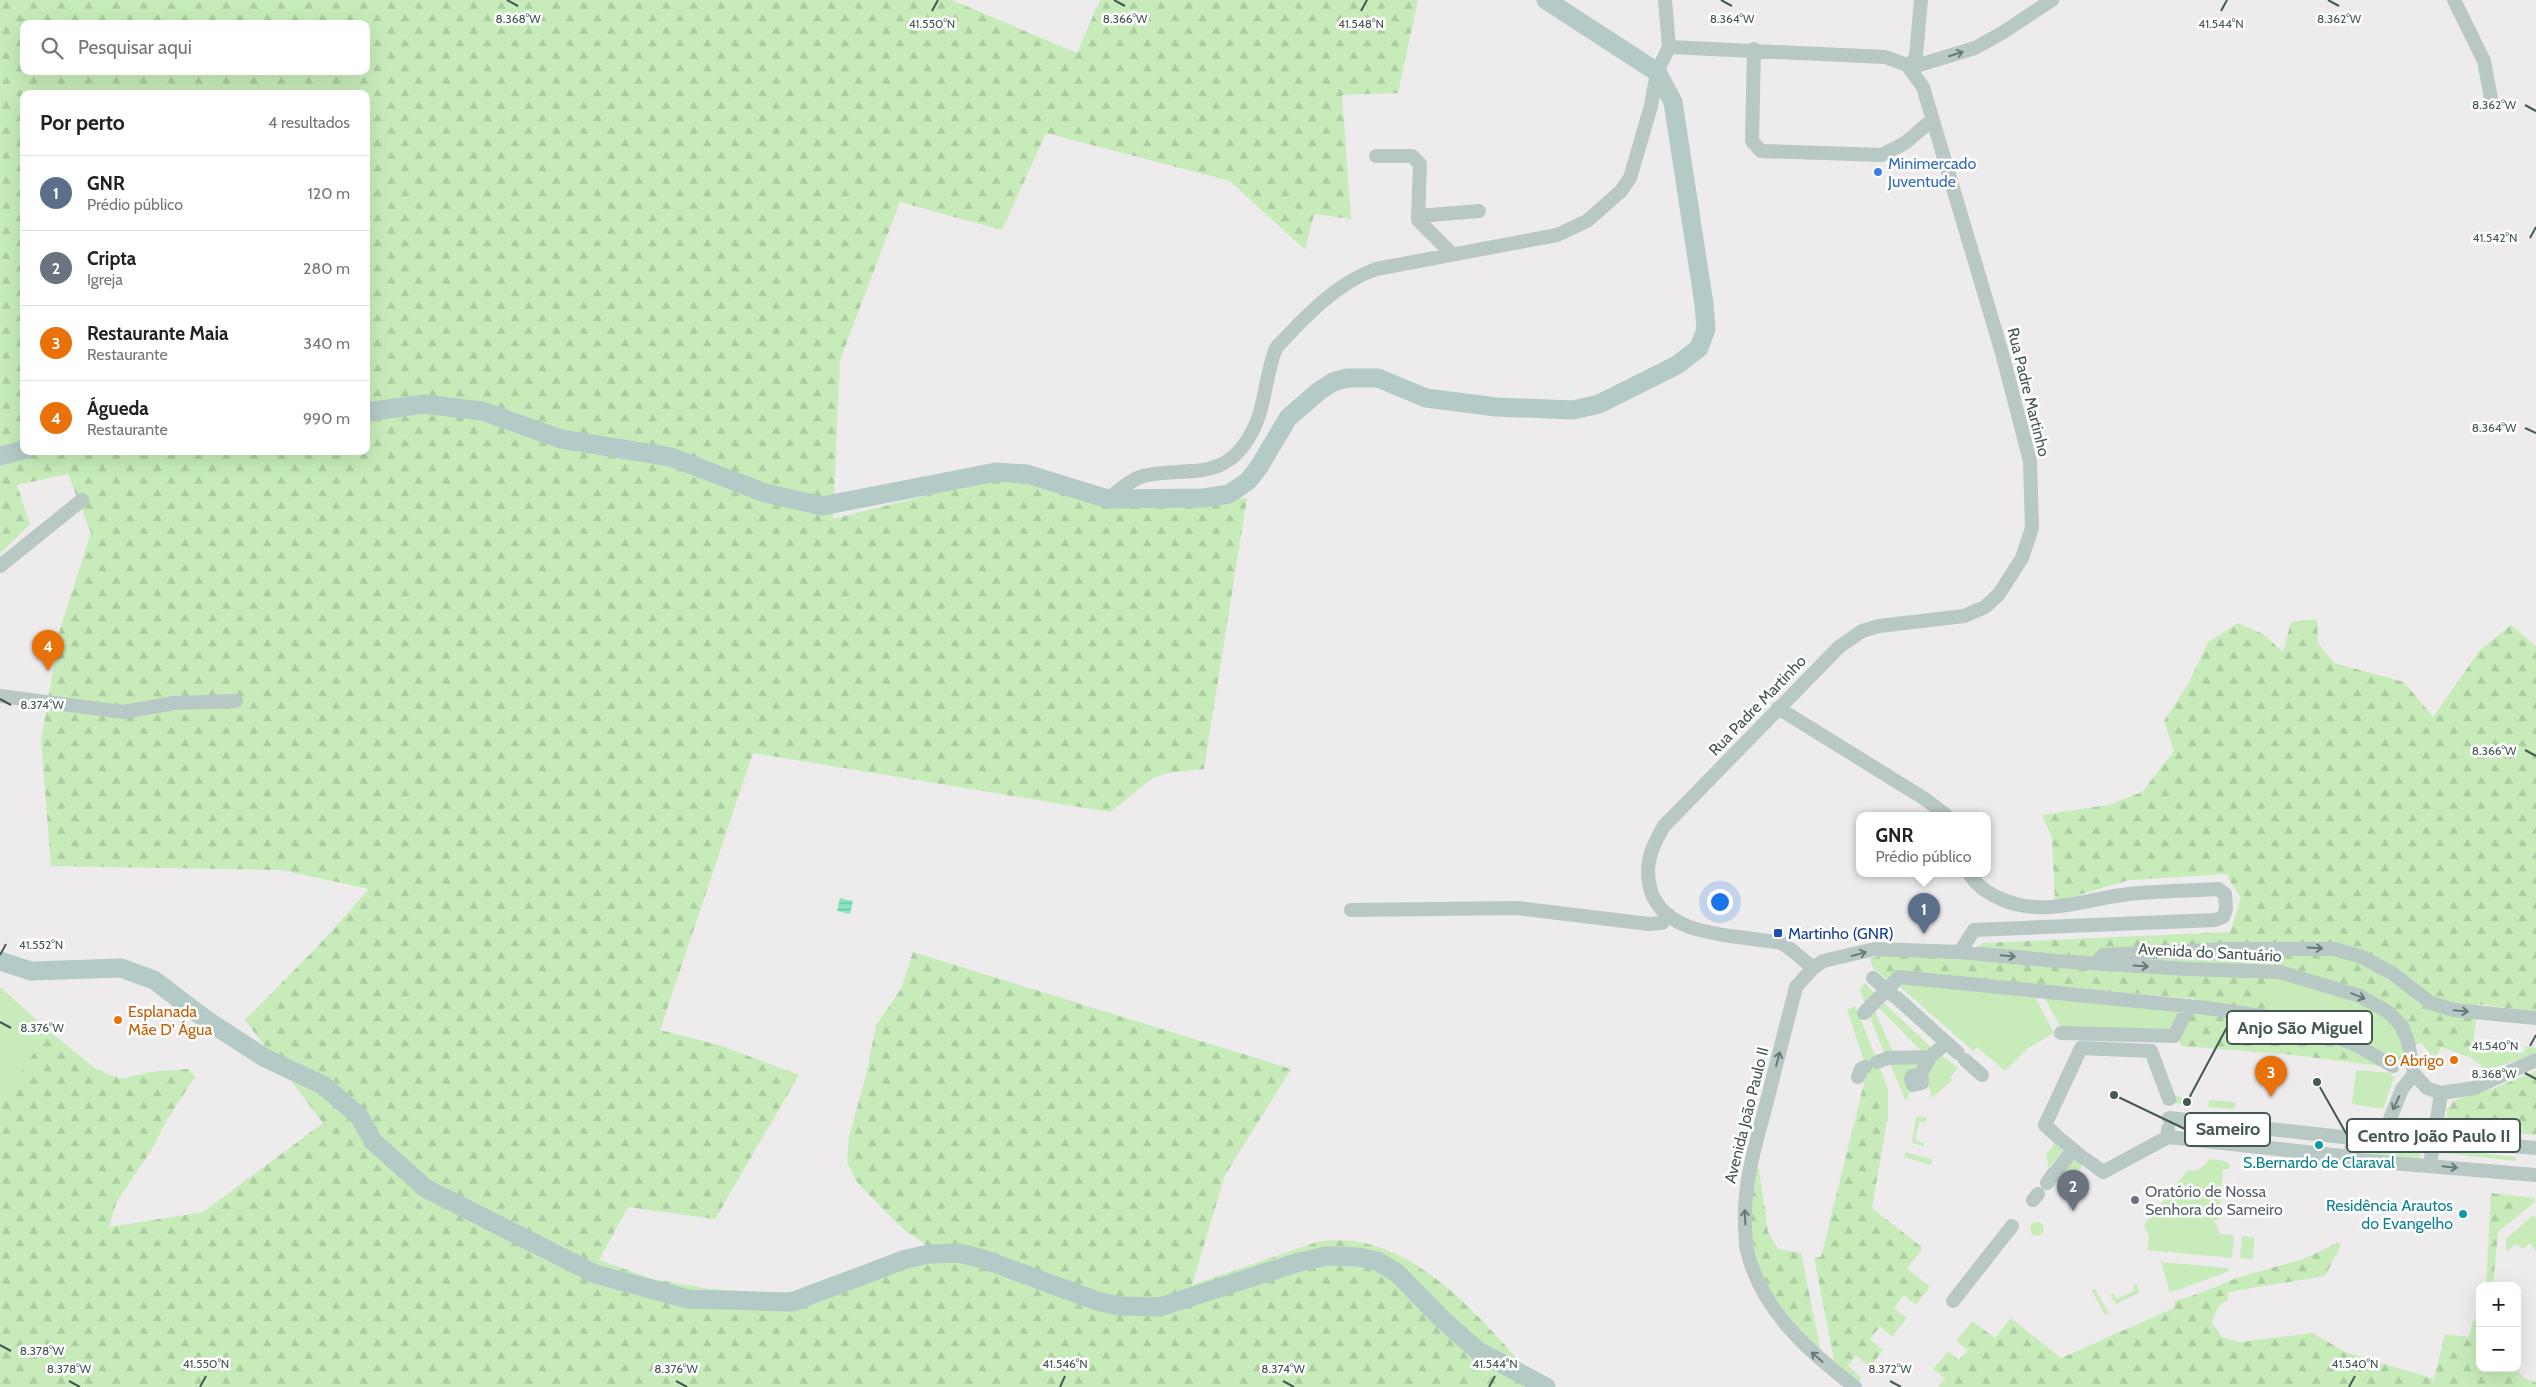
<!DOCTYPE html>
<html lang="pt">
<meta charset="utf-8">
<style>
body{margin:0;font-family:Cabin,sans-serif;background:#f2f2f2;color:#222}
.controls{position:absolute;right:15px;bottom:15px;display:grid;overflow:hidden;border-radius:10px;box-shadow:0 5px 20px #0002}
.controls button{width:45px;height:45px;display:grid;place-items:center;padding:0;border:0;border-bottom:1px solid #e0e0e0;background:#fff;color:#222;font:25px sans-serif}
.you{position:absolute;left:1719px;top:901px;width:18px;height:18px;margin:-12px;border:4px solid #fff;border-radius:50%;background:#1a73e8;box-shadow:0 0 0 8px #1a73e833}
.badge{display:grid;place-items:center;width:32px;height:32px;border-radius:50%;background:#b45309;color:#fff;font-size:16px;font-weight:700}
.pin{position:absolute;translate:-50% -41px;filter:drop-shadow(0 1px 2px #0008)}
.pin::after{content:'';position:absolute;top:26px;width:18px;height:15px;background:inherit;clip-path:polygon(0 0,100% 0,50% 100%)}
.popup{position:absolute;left:1856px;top:812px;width:135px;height:65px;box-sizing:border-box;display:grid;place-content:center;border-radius:10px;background:#fff;filter:drop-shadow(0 1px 4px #0005);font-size:16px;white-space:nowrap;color:#767676}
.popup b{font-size:19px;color:#222}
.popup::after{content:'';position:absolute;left:50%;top:100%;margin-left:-10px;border:10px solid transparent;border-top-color:#fff}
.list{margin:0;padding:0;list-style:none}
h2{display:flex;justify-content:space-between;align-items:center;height:65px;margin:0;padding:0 20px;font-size:21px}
h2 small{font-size:16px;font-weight:400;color:#767676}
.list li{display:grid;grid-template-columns:32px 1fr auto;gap:15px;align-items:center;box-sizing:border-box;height:75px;padding:0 20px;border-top:1px solid #e0e0e0}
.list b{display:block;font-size:19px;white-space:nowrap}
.list p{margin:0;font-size:16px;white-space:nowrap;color:#767676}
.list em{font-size:16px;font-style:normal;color:#767676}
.icon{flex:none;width:28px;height:28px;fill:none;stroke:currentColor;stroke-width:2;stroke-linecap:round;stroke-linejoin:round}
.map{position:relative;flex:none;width:2536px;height:1387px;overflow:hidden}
.search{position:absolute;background:#fff;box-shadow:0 5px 20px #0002;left:20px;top:20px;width:350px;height:55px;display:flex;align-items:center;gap:12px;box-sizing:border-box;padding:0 18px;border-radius:10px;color:#767676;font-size:19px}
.panel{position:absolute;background:#fff;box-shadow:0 5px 20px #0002;left:20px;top:90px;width:350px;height:365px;border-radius:10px}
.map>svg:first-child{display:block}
.forest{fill:url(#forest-firs);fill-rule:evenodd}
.green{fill:#c7ecba}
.water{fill:url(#water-rules)}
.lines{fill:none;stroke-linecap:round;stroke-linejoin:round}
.street{stroke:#b7c8c5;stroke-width:14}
.secondary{stroke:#b4cac7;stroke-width:19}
.oneway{stroke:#677a77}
.ticks{fill:none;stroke:#455855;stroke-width:2}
.shop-dot{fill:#3f7fe0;stroke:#fff;stroke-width:2}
.transit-dot{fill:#1a4fb4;stroke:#fff;stroke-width:2}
.food-dot{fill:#e8710a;stroke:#fff;stroke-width:2}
.culture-dot{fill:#0f9aa8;stroke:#fff;stroke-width:2}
.worship-dot{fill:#6b7280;stroke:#fff;stroke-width:2}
.labels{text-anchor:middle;stroke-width:5;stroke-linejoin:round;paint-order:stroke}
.shop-label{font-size:16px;fill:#366cbe;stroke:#fff;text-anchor:start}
.street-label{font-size:16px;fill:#455855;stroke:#fff}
.transit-label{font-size:16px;fill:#164399;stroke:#fff;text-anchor:start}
.food-label{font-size:16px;fill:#c56008;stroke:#fff;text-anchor:start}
.culture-label{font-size:16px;fill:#0d838f;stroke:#fff}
.worship-label{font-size:16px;fill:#5b616d;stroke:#fff;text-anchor:start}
.ticks-label{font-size:12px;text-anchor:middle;fill:#455855;stroke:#fff;stroke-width:5;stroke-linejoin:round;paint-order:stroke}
.leader{fill:none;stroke:#455855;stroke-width:2}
.callout-dot{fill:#455855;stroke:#fff;stroke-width:2}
.callout{fill:#fff;stroke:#455855;stroke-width:2}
.callout-label{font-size:18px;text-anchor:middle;font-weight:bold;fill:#455855}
</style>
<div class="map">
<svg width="2536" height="1387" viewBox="0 0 2536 1387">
<defs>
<pattern id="forest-firs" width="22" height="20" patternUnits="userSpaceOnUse" patternTransform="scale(1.25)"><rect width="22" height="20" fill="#c7ecba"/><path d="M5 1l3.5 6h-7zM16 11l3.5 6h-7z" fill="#accca2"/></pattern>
<pattern id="water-rules" width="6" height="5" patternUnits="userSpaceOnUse" patternTransform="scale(1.25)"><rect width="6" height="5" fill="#88e7bd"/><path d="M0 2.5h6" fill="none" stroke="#71be9c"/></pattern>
</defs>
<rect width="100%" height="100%" fill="#eeebed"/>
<path class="forest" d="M 0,0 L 952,0 L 1077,53 L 1100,0 L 1418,0 L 1398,93 L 1342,95 L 1351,219 L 1314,214 L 1305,250 L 1230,181 L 1046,133 L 1002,230 L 900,202 L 840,360 L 833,519 L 992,479 L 1008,479 L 1125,505 L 1247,498 L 1204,769 L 1168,773 L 1153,778 L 1110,812 L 753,753 L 660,1030 L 722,1046 L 799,1075 L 715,1219 L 628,1207 L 599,1260 L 653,1279 L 710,1289 L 785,1294 L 841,1273 L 928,1246 L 904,1230 L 882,1208 L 856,1181 L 847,1162 L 849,1137 L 867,1071 L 876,1025 L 901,989 L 913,952 L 1291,1069 L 1225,1175 L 1192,1285 L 1317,1242 C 1412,1226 1486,1325 1542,1387 L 0,1387 L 0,1102 L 49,1031 L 96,1069 L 121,1079 L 150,1072 L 188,1069 L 195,1077 L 167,1120 L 152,1149 L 116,1203 L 109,1227 L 203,1212 L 323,1123 L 245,1020 L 318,946 L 369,889 L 281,870 L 51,866 L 41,740 L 60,629 L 91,533 L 68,474 L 17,485 L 30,524 L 0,554 ZM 24,24 L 366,24 L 366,71 L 24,71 ZM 24,94 L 366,94 L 366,451 L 24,451 Z
M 2317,619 L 2318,643 L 2334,663 L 2404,682 L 2433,717 L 2480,650 L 2511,625 L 2536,646 L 2536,1012 L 2478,1004 L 2471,1058 L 2441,1047 L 2435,1060 L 2421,1042 L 2403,1052 L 2396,1068 L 2293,1055 L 2181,1046 L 2179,1039 L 2196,999 L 1897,971 L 1888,980 L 1873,968 L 1870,959 L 1885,954 L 1962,958 L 1982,943 L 2230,932 L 2241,898 L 2229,880 L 2228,874 L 2129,880 L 2055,902 L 2052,838 L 2042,815 L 2108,805 L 2142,792 L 2174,751 L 2164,721 L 2188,684 L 2208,642 L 2238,623 L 2263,634 L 2283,652 L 2291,622 Z
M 1867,1069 L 1880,1105 L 1879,1114 L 1888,1115 L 1872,1208 L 1923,1248 L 1907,1268 L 1930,1287 L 1916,1305 L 1904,1295 L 1894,1308 L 1907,1318 L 1892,1337 L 1880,1326 L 1870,1339 L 1883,1350 L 1870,1367 L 1856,1356 L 1848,1366 L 1862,1378 L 1858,1382 L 1835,1366 L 1814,1257 L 1821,1257 L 1865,1079 L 1861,1078 Z
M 2536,1071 L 2536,1135 L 2447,1127 L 2447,1109 L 2455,1100 L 2492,1089 Z
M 1755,1168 L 1759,1169 L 1768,1232 L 1778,1249 L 1801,1253 L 1822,1357 C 1807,1340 1790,1323 1777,1304 C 1750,1263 1746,1215 1755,1168 Z
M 2491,1193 L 2535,1198 L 2535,1202 L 2498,1232 L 2493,1286 L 2486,1286 Z
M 2338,1242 L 2341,1245 L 2325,1276 L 2228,1292 L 2228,1299 L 2218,1307 L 2212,1323 L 2222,1337 L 2240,1342 L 2313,1333 L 2345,1352 L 2434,1379 L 2445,1334 L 2469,1337 L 2473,1321 L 2480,1319 L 2480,1368 L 2516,1368 L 2523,1378 L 2536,1382 L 2536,1387 L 1938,1387 L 1945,1378 L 1933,1369 L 1948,1351 L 1959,1360 L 1968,1350 L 1956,1341 L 1972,1321 L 1995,1338 L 2011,1318 L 2061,1358 L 2174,1308 L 2174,1301 C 2197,1296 2218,1285 2240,1277 C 2275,1266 2305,1262 2338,1242 Z"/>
<path class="green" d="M 2279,972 L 2360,996 L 2392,1021 L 2403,1052 L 2393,1066 L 2356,1045 L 2263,1016 Z
M 1901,982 L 2035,997 L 2054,1033 L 2028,1048 L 2005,1071 L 1977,1047 L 1973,1051 L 1898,985 Z
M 1865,983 L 1875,994 L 1865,1005 L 1860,990 Z
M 0,987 L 49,1031 L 0,1102 Z
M 2044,997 L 2181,1010 L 2169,1034 L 2063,1031 Z
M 1883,1002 L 1935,1051 L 1923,1053 L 1878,1007 Z
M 1855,1006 L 1877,1059 L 1865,1064 L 1847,1009 Z
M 1875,1011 L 1893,1052 L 1885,1055 L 1869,1015 Z
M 2525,1046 L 2536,1048 L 2536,1054 L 2481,1072 L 2481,1065 L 2471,1058 L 2473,1048 L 2524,1053 Z
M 1939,1054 L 1958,1068 L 1950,1078 L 1952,1080 L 1932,1098 L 1926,1075 Z
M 1889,1062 L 1920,1062 L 1919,1067 L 1907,1081 L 1910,1091 L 1906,1101 Z
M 1879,1065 L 1888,1089 L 1888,1115 L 1879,1114 L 1880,1105 L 1867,1069 Z
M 2356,1070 L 2391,1073 L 2394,1078 L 2383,1109 L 2352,1104 Z
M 2175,1096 L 2192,1098 L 2191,1105 L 2174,1103 Z
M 2209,1100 L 2235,1102 L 2235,1109 L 2208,1107 Z
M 1916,1117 L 1926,1117 L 1926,1122 L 1919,1122 L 1915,1140 L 1924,1143 L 1923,1146 L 1912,1143 Z
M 2365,1139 L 2420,1143 C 2424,1148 2423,1153 2419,1158 L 2365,1154 L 2361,1151 L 2361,1142 Z
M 2055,1143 L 2063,1151 L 2049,1168 L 2046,1155 Z
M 2444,1149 L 2516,1157 L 2516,1161 L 2443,1153 Z
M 1906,1152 L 1933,1160 L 1931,1165 L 1904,1157 Z
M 2073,1159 L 2083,1166 L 2074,1177 L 2060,1176 Z
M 2209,1159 L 2224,1161 L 2230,1165 L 2229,1169 L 2223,1170 L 2219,1220 L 2214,1220 L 2220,1234 L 2234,1235 L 2232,1258 L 2147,1250 L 2149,1236 L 2144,1225 L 2188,1170 C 2198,1173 2205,1166 2209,1159 Z
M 2532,1216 L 2536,1217 L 2536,1251 L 2530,1243 L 2523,1249 L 2515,1244 L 2506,1252 L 2506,1239 Z
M2030 1229a7 7 0 1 1 14 0a7 7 0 1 1-14 0Z
M 2242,1236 L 2254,1237 L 2253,1259 L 2240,1258 Z
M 2161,1262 L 2228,1268 L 2229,1271 L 2170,1293 Z
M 2137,1284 L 2139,1293 L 2116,1304 L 2110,1295 L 2113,1293 L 2117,1299 L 2134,1291 L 2133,1286 Z
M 2095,1289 L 2109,1313 L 2105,1315 L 2092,1291 Z"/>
<path class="water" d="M 840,898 L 853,901 L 850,914 L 837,911 Z"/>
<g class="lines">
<path class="street" d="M 1665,0 L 1669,47
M 2454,0 L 2484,61 L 2492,104
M 1669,47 L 1885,57 L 1907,65 L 1923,87 L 2002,353 L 2030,461 L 2032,528 L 2022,558 L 1999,594 L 1985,607 L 1964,616 L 1879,626 L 1862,631 L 1839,647 L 1664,826 C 1652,846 1643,866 1651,891 C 1665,934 1724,934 1760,940 C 1767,941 1777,941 1783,944 C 1793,950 1803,960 1813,968
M 1754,49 L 1752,141 L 1761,151 L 1882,155 L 1905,143 L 1932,120
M 1909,68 L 1975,48 L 2002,33 L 2052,0
M 1909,68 L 1916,56 L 1921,0
M 1376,156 L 1412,156 L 1420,164 L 1418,220 L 1452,254
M 1418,216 L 1479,211
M 1108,499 C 1118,491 1130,480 1143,476 C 1188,465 1224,485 1252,432 C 1266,406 1265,375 1276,348 C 1304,318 1336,283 1376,269 L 1557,235 L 1587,221 L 1621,191 L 1630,178 L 1651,106 L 1657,72 L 1669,47
M 0,566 L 82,500
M 0,696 L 123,712 L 174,703 L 236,701
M 1778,708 L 1925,799 L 1946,815
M 1351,910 L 1517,908 L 1649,924 L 1662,923 L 1669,915
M 1960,952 L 1974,930 L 2215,920 L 2223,917 L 2226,909 L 2225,894 L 2218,889 C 2188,891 2158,891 2129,894 C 2084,899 2044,918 2001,899 C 1988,893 1976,886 1969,873
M 2103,955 L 2225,949 L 2335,949 L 2362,957 L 2392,973 L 2431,1003 L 2453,1010 L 2536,1018
M 1873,978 L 1894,996
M 1897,998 L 1958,1053
M 1864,1013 L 1899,977 L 2207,1008 L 2268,1017 L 2322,1031 L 2356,1045 L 2393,1066
M 2061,1033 L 2174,1036 L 2189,1006
M 1965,1060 L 1982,1075
M 1877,1062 L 1888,1058 L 1930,1057 L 1946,1043
M 1921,1074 L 1912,1076 L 1911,1079 L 1913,1085 L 1922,1083 L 1921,1074 L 1930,1057
M 1858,1077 L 1861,1069 L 1865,1067
M 2169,1118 L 2352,1138 L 2357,1133 L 2536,1148
M 2384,1134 L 2402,1089 L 2414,1074
M 2168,1137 L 2351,1157
M 2059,1138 L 2045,1125 L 2081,1048 L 2151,1051 L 2169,1099
M 2352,1138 L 2351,1157 L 2356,1160 L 2536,1175
M 2063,1141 L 2083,1158
M 2087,1160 L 2103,1172 L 2168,1137 L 2168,1129
M 2430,1165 L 2441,1093
M 2058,1169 L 2073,1150
M 2047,1183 L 2054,1173
M 2033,1200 L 2038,1194
M 1953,1301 L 2012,1226
M 1855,1387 C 1809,1352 1761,1310 1747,1250 C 1745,1243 1746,1235 1745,1228 C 1743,1184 1755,1147 1766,1105 C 1776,1066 1786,1027 1796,987 L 1813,968 L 1823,961 L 1875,949 L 1960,952 L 2057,961 L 2188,969 L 2279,972 L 2360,996 L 2388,1012 L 2402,1026 L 2408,1042 L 2414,1074 L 2427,1088 L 2441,1093 L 2474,1088 L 2536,1060"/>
<path class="secondary" d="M 366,412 L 424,404 L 482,411 L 561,439 L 671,457 L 765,493 L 822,506 L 996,472 L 1027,474 L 1108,499 L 1204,498 L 1229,494 L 1248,481 L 1259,467 L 1288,418 L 1319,391 L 1333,382 L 1347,378 L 1378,378 L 1426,398 L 1496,407 L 1573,410 L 1599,404 L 1677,365 L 1699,348 L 1706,329 L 1704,304 L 1673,102 L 1657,72 L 1546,0
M 0,456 L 24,450
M 0,961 L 31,971 L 121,968 L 154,980 L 208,1021 L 265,1058 L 323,1085 L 359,1116 L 373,1141 L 425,1188 L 595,1274 L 688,1299 L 792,1302 L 906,1259 L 929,1254 L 959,1253 L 983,1259 L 1097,1301 L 1119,1306 L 1160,1307 L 1296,1263 L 1327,1256 L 1359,1257 L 1377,1261 L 1397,1273 L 1441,1318 L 1478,1351 L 1546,1387"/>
</g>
<defs><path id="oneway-shaft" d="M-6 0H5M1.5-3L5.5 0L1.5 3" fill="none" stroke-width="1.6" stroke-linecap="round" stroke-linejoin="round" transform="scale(1.25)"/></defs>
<g class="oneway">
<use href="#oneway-shaft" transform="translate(1956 54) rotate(-18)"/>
<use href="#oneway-shaft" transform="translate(2315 948) rotate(3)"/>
<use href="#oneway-shaft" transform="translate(1859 954) rotate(-15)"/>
<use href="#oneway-shaft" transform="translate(2008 956) rotate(5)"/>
<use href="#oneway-shaft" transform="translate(2141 966) rotate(4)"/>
<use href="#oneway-shaft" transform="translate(2358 996) rotate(22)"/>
<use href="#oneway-shaft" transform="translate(2461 1011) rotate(5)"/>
<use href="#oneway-shaft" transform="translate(1778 1059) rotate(-75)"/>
<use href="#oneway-shaft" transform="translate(2396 1103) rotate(115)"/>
<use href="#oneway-shaft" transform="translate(2450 1167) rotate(6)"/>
<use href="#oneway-shaft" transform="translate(1745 1217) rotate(-93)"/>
<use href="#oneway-shaft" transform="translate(1817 1357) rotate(-139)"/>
</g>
<path class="ticks" d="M 507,0 L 518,6M 1114,0 L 1125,6M 1721,0 L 1732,6M 2328,0 L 2339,6M 932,11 L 938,0M 1361,11 L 1367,0M 2221,11 L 2227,0M 2525,105 L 2536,111M 2530,238 L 2536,227M 2525,428 L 2536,433M 0,699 L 11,705M 2525,750 L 2536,756M 0,955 L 6,944M 0,1022 L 11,1028M 2530,1046 L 2536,1035M 2525,1073 L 2536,1079M 0,1345 L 11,1351M 69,1381 L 80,1387M 676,1381 L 687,1387M 1283,1381 L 1294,1387M 1890,1381 L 1901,1387M 200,1387 L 206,1376M 1060,1387 L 1065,1376M 1489,1387 L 1495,1376M 2349,1387 L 2355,1376"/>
<circle class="shop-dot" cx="1878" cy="172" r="5"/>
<rect class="transit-dot" x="1773" y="928" width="10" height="10" rx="2.5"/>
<g class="food-dot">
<circle cx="118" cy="1020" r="5"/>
<circle cx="2454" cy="1060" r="5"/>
</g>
<g class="culture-dot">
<circle cx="2319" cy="1145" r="5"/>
<circle cx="2463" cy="1214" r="5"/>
</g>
<circle class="worship-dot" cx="2135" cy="1200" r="5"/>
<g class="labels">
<g class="shop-label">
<text x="1888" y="169">Minimercado<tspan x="1888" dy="18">Juventude</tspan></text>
</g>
<g class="street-label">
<text transform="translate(2029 392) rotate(76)" y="6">Rua Padre Martinho</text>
<text transform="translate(1757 705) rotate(-46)" y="6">Rua Padre Martinho</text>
<text transform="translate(2210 952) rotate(3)" y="6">Avenida do Santuário</text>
<text transform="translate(1746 1115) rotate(-76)" y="6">Avenida João Paulo II</text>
</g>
<g class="transit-label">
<text x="1788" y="939">Martinho (GNR)</text>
</g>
<g class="food-label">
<text x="128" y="1017">Esplanada<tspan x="128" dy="18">Mãe D' Água</tspan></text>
<text x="2444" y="1066" text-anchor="end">O Abrigo</text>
</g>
<g class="culture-label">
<text x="2319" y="1168">S.Bernardo de Claraval</text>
<text x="2453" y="1211" text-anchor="end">Residência Arautos<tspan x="2453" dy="18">do Evangelho</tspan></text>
</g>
<g class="worship-label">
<text x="2145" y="1197">Oratório de Nossa<tspan x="2145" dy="18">Senhora do Sameiro</tspan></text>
</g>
</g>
<g class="ticks-label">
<text x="518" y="23">8.368°W</text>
<text x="1125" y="23">8.366°W</text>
<text x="1732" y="23">8.364°W</text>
<text x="2339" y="23">8.362°W</text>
<text x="932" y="28">41.550°N</text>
<text x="1361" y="28">41.548°N</text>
<text x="2221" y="28">41.544°N</text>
<text x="2494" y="109">8.362°W</text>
<text x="2495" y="242">41.542°N</text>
<text x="2494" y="432">8.364°W</text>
<text x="42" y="709">8.374°W</text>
<text x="2494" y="755">8.366°W</text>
<text x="41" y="949">41.552°N</text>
<text x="42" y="1032">8.376°W</text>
<text x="2495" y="1050">41.540°N</text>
<text x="2494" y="1078">8.368°W</text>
<text x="42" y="1355">8.378°W</text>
<text x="206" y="1368">41.550°N</text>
<text x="1065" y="1368">41.546°N</text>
<text x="1495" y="1368">41.544°N</text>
<text x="2355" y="1368">41.540°N</text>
<text x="69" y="1373">8.378°W</text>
<text x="676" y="1373">8.376°W</text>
<text x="1283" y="1373">8.374°W</text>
<text x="1890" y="1373">8.372°W</text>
</g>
<path class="leader" d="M2187 1102L2227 1027M2114 1095L2185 1129M2317 1082L2347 1135"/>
<g class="callout-dot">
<circle cx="2187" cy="1102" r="5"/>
<circle cx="2114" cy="1095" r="5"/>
<circle cx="2317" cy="1082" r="5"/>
</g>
<g class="callout">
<rect x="2227" y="1011" width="145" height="33" rx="5"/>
<rect x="2185" y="1113" width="85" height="33" rx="5"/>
<rect x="2347" y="1119" width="173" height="33" rx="5"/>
</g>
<g class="callout-label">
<text x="2300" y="1034">Anjo São Miguel</text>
<text x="2228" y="1135">Sameiro</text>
<text x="2434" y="1142">Centro João Paulo II</text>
</g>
</svg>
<div class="controls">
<button>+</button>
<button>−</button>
</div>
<div class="you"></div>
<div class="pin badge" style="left:1924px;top:934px;background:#5c6f8a">1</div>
<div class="popup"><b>GNR</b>Prédio público</div>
<div class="pin badge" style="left:2073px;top:1211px;background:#6b7280">2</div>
<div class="pin badge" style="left:2271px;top:1097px;background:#e8710a">3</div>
<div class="pin badge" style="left:48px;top:671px;background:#e8710a">4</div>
<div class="search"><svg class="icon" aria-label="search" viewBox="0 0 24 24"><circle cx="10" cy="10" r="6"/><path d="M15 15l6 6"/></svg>Pesquisar aqui</div>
<section class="panel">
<h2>Por perto<small>4 resultados</small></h2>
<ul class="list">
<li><span class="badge" style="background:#5c6f8a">1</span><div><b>GNR</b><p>Prédio público</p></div><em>120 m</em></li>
<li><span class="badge" style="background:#6b7280">2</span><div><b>Cripta</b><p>Igreja</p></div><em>280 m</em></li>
<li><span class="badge" style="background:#e8710a">3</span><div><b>Restaurante Maia</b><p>Restaurante</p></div><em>340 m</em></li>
<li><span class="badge" style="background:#e8710a">4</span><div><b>Águeda</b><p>Restaurante</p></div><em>990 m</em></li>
</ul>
</section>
</div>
